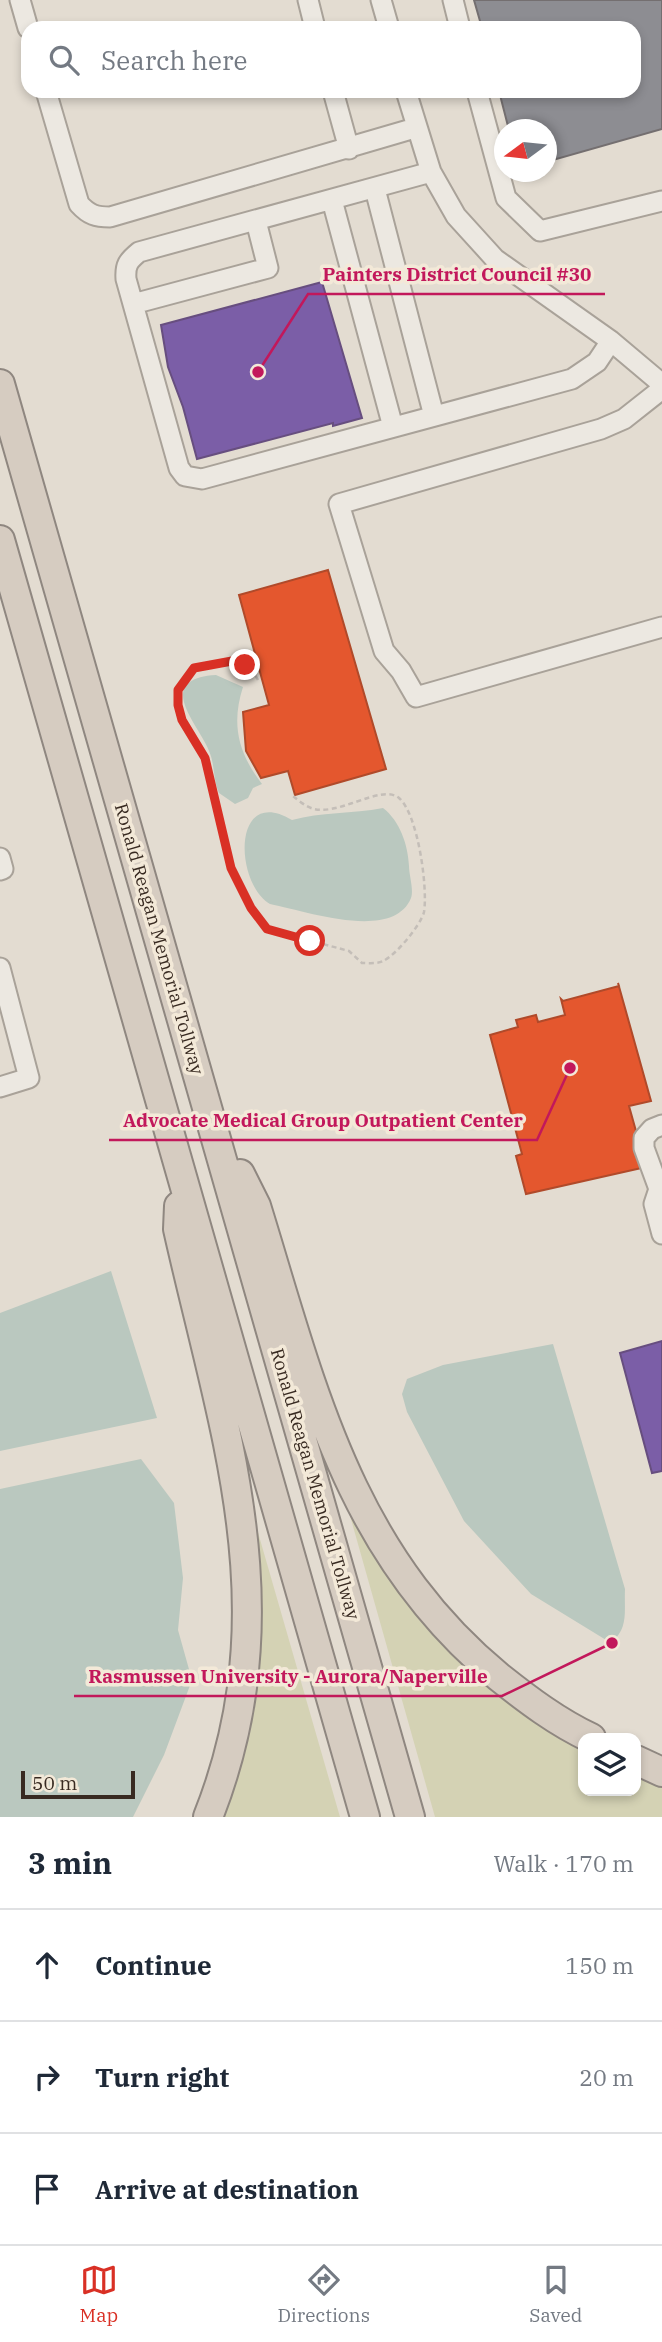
<!DOCTYPE html>
<meta charset="utf-8">
<style>
body{margin:0;font-family:"IBM Plex Serif",serif;background:#f6f6f7;color:#1f2937}
.controls{position:absolute;right:21px;bottom:21px;display:grid;overflow:hidden;border-radius:14px;box-shadow:0 4px 10px #0003}
.controls button{width:63px;height:63px;display:grid;place-items:center;padding:0;border:0;border-bottom:2px solid #e0e1e3;background:#fff;color:#1f2937;font:35px sans-serif}
.compass{position:absolute;left:494px;top:119px;width:63px;height:63px;border-radius:50%;background:#fff;box-shadow:0 4px 10px #0003;rotate:255deg}
.scale{position:absolute;left:21px;bottom:18px;width:114px;box-sizing:border-box;padding-left:7px;border:4px solid #382a21;border-top:0;font-size:19px;line-height:24px;white-space:nowrap;color:#382a21;-webkit-text-stroke:5px #f3e9d8;paint-order:stroke}
.stop{position:absolute;width:21px;height:21px;margin:-16px;border:5px solid #d93025;border-radius:50%;background:#fff}
.stop.end{background:#d93025;border-color:#fff;box-shadow:0 2px 7px #0008}
.list{margin:0;padding:0;list-style:none}
h2{display:flex;justify-content:space-between;align-items:center;height:91px;margin:0;padding:0 28px;font-size:30px}
h2 small{font-size:23px;font-weight:400;color:#747a83}
.list li{display:grid;grid-template-columns:46px 1fr auto;gap:21px;align-items:center;box-sizing:border-box;height:112px;padding:0 28px;border-top:2px solid #e0e1e3}
.list b{display:block;font-size:26px;white-space:nowrap}
.list em{font-size:23px;font-style:normal;color:#747a83}
.icon{flex:none;width:38px;height:38px;fill:none;stroke:currentColor;stroke-width:2;stroke-linecap:round;stroke-linejoin:round}
.map{position:relative;flex:none;width:662px;height:1817px;overflow:hidden}
.search{position:absolute;background:#fff;box-shadow:0 4px 10px #0003;left:21px;right:21px;top:21px;height:77px;display:flex;align-items:center;gap:18px;box-sizing:border-box;padding:0 24px;border-radius:21px;color:#747a83;font-size:26px}
.sheet{height:427px;background:#fff}
nav{display:flex;justify-content:space-around;align-items:center;box-sizing:border-box;height:98px;border-top:2px solid #e0e1e3;background:#fff;font-size:19px;color:#747a83}
nav a{display:grid;justify-items:center;gap:4px}
nav .on{color:#d93025}
.map>svg:first-child{display:block}
.green{fill:#d4d2b4}
.water{fill:#bac8bf}
.shops{fill:#e4572e;stroke:#b04a2a;stroke-width:2}
.offices{fill:#7b5ea7;stroke:#674e7f;stroke-width:2}
.industry{fill:#8d8d92;stroke:#746f70;stroke-width:2}
.lines{fill:none;stroke-linecap:round;stroke-linejoin:round}
.minor-casing{stroke:#a9a299;stroke-width:23}
.highway-casing{stroke:#8f8780;stroke-width:32}
.path{stroke:#c4beb8;stroke-width:2.5;stroke-dasharray:5 3.5;stroke-linecap:butt}
.minor{stroke:#ece8e1;stroke-width:19}
.highway{stroke:#d6ccc1;stroke-width:28}
.route{stroke:#d93025;stroke-width:9}
.labels{text-anchor:middle;stroke-width:7;stroke-linejoin:round;paint-order:stroke}
.street-label{font-size:18px;fill:#382a21;stroke:#f3e9d8}
.leader{fill:none;stroke:#c2185b;stroke-width:2.5}
.callout-dot{fill:#c2185b;stroke:#f3e9d8;stroke-width:2.5}
.callout-label{font-size:19px;text-anchor:middle;font-weight:bold;fill:#c2185b;stroke:#f3e9d8;stroke-width:7;stroke-linejoin:round;paint-order:stroke}
</style>
<div class="map">
<svg width="662" height="1817" viewBox="0 0 662 1817">
<rect width="100%" height="100%" fill="#e3dcd1"/>
<path class="green" d="M 345,1498 C 366,1535 385,1574 411,1607 C 457,1668 519,1709 583,1748 L 583,1791 L 636,1791 L 636,1773 L 662,1785 L 662,1817 L 435,1817 Z
M 255,1522 L 340,1817 L 220,1817 L 241,1755 L 258,1669 L 260,1581 Z"/>
<path class="water" d="M 216,675 L 243,687 C 231,724 238,753 262,784 L 253,788 L 248,798 L 235,804 L 219,793 C 213,780 215,764 209,751 C 199,725 152,679 216,675 Z
M 383,808 C 400,821 408,845 409,866 C 409,875 414,890 411,898 C 393,942 306,911 270,904 C 234,883 232,784 292,820 C 321,812 352,814 383,808 Z
M 111,1271 L 157,1418 L 0,1451 L 0,1313 Z
M 553,1344 L 625,1589 C 624,1612 629,1628 611,1643 L 531,1594 L 464,1521 L 407,1412 L 402,1394 L 407,1379 L 443,1365 Z
M 141,1459 L 174,1503 L 183,1578 L 178,1630 L 192,1680 L 164,1755 L 133,1817 L 0,1817 L 0,1489 Z"/>
<path class="shops" d="M 328,570 L 386,769 L 295,795 L 288,771 L 261,778 L 246,751 L 243,712 L 269,705 L 239,595 Z
M 618,983 L 651,1101 L 629,1106 L 646,1167 L 526,1194 L 516,1156 L 522,1154 L 490,1035 L 518,1027 L 516,1020 L 536,1015 L 538,1022 L 565,1015 L 561,999 L 563,1001 L 619,986 Z"/>
<path class="offices" d="M 322,282 L 362,418 L 333,426 L 333,423 L 197,459 L 183,407 L 168,367 L 161,325 Z
M 662,1341 L 662,1471 L 652,1473 L 620,1353 Z"/>
<path class="industry" d="M 474,0 L 662,0 L 662,129 L 546,162 L 546,130 L 509,130 L 499,91 L 634,91 L 634,28 L 482,28 Z"/>
<g class="lines">
<defs>
<path id="minor" d="M 20,0 L 28,28
M 308,0 L 315,28
M 381,0 L 389,28
M 453,0 L 460,28
M 46,91 L 79,204 C 89,215 96,217 110,217 L 415,128
M 333,91 L 349,149
M 406,91 L 431,172 L 456,216 L 495,259 L 611,341 L 662,384
M 477,91 L 506,198 L 540,231 L 662,201
M 431,172 L 139,252 C 128,261 125,265 126,279 L 179,468 L 185,476 L 202,479 L 572,379 L 597,362 L 611,341
M 375,189 L 434,416
M 332,200 L 393,427
M 133,304 L 268,268 L 256,221
M 662,389 L 624,419 L 601,429 L 339,504 L 384,651 L 401,671 L 416,697 L 662,627
M 0,858 L 3,869 L 0,870
M 0,968 L 29,1078 L 0,1087
M 662,1125 L 652,1129 L 644,1138 L 644,1148 L 659,1189 L 654,1204 L 662,1234"/>
<path id="highway" d="M 0,384 L 410,1817
M 0,540 L 365,1817
M 240,1174 L 256,1206 C 311,1384 347,1552 499,1677 C 528,1700 557,1722 591,1738
M 179,1206 L 178,1229 C 224,1434 290,1610 208,1817
M 636,1760 L 662,1772"/>
</defs>
<use href="#minor" class="minor-casing"/>
<use href="#highway" class="highway-casing"/>
<path class="path" d="M 258,680 C 244,654 218,661 194,668 L 178,690 L 178,705 L 182,720 L 205,758 L 231,868 L 251,908 L 267,929 L 349,951 L 362,963 C 368,963 378,964 383,961 C 395,956 421,925 424,912 C 428,888 418,814 399,798 C 381,783 337,818 311,808 C 305,806 298,800 293,796"/>
<use href="#minor" class="minor"/>
<use href="#highway" class="highway"/>
</g>
<g class="lines">
<path class="route" d="M 245,665 L 232,661 L 194,668 L 178,690 L 178,705 L 182,720 L 205,758 L 231,868 L 251,908 L 267,929 L 310,941"/>
</g>
<g class="labels">
<g class="street-label">
<text transform="translate(159 939) rotate(74)" y="6">Ronald Reagan Memorial Tollway</text>
<text transform="translate(315 1484) rotate(74)" y="6">Ronald Reagan Memorial Tollway</text>
</g>
</g>
<path class="leader" d="M258 372L308 294H605M570 1068L537 1140H109M612 1643L502 1696H74"/>
<g class="callout-dot">
<circle cx="258" cy="372" r="7"/>
<circle cx="570" cy="1068" r="7"/>
<circle cx="612" cy="1643" r="7"/>
</g>
<g class="callout-label">
<text x="457" y="281">Painters District Council #30</text>
<text x="323" y="1127">Advocate Medical Group Outpatient Center</text>
<text x="288" y="1683">Rasmussen University - Aurora/Naperville</text>
</g>
</svg>
<div class="controls">
<button><svg class="icon" aria-label="layers" viewBox="0 0 24 24"><path d="M12 4l9 5-9 5-9-5zM3 14l9 5 9-5"/></svg></button>
</div>
<svg class="compass" viewBox="-18 -18 36 36"><path d="M0-13l5 13h-10z" fill="#e53935"/><path d="M0 13l5-13h-10z" fill="#747a83"/></svg>
<div class="scale">50 m</div>
<div class="stop" style="left:310px;top:941px"></div>
<div class="stop end" style="left:245px;top:665px"></div>
<div class="search"><svg class="icon" aria-label="search" viewBox="0 0 24 24"><circle cx="10" cy="10" r="6"/><path d="M15 15l6 6"/></svg>Search here</div>
</div>
<section class="sheet">
<h2>3 min<small>Walk · 170 m</small></h2>
<ul class="list">
<li><svg class="icon" aria-label="ahead" viewBox="0 0 24 24"><path d="M12 20V5M6 11l6-6 6 6"/></svg><div><b>Continue</b></div><em>150 m</em></li>
<li><svg class="icon" aria-label="right" viewBox="0 0 24 24"><path d="M7 20v-9h11M14 6l5 5-5 5"/></svg><div><b>Turn right</b></div><em>20 m</em></li>
<li><svg class="icon" aria-label="arrive" viewBox="0 0 24 24"><path d="M6 21V4h12l-3 4 3 4H6"/></svg><div><b>Arrive at destination</b></div></li>
</ul>
</section>
<nav>
<a class="on"><svg class="icon" aria-label="map" viewBox="0 0 24 24"><path d="M3 6l6-2 6 2 6-2v14l-6 2-6-2-6 2zM9 4v14M15 6v14"/></svg>Map</a>
<a><svg class="icon" aria-label="directions" viewBox="0 0 24 24"><path d="M12 3l9 9-9 9-9-9zM9 14v-3h6M13 9l2 2-2 2"/></svg>Directions</a>
<a><svg class="icon" aria-label="saved" viewBox="0 0 24 24"><path d="M7 4h10v16l-5-4-5 4z"/></svg>Saved</a>
</nav>
